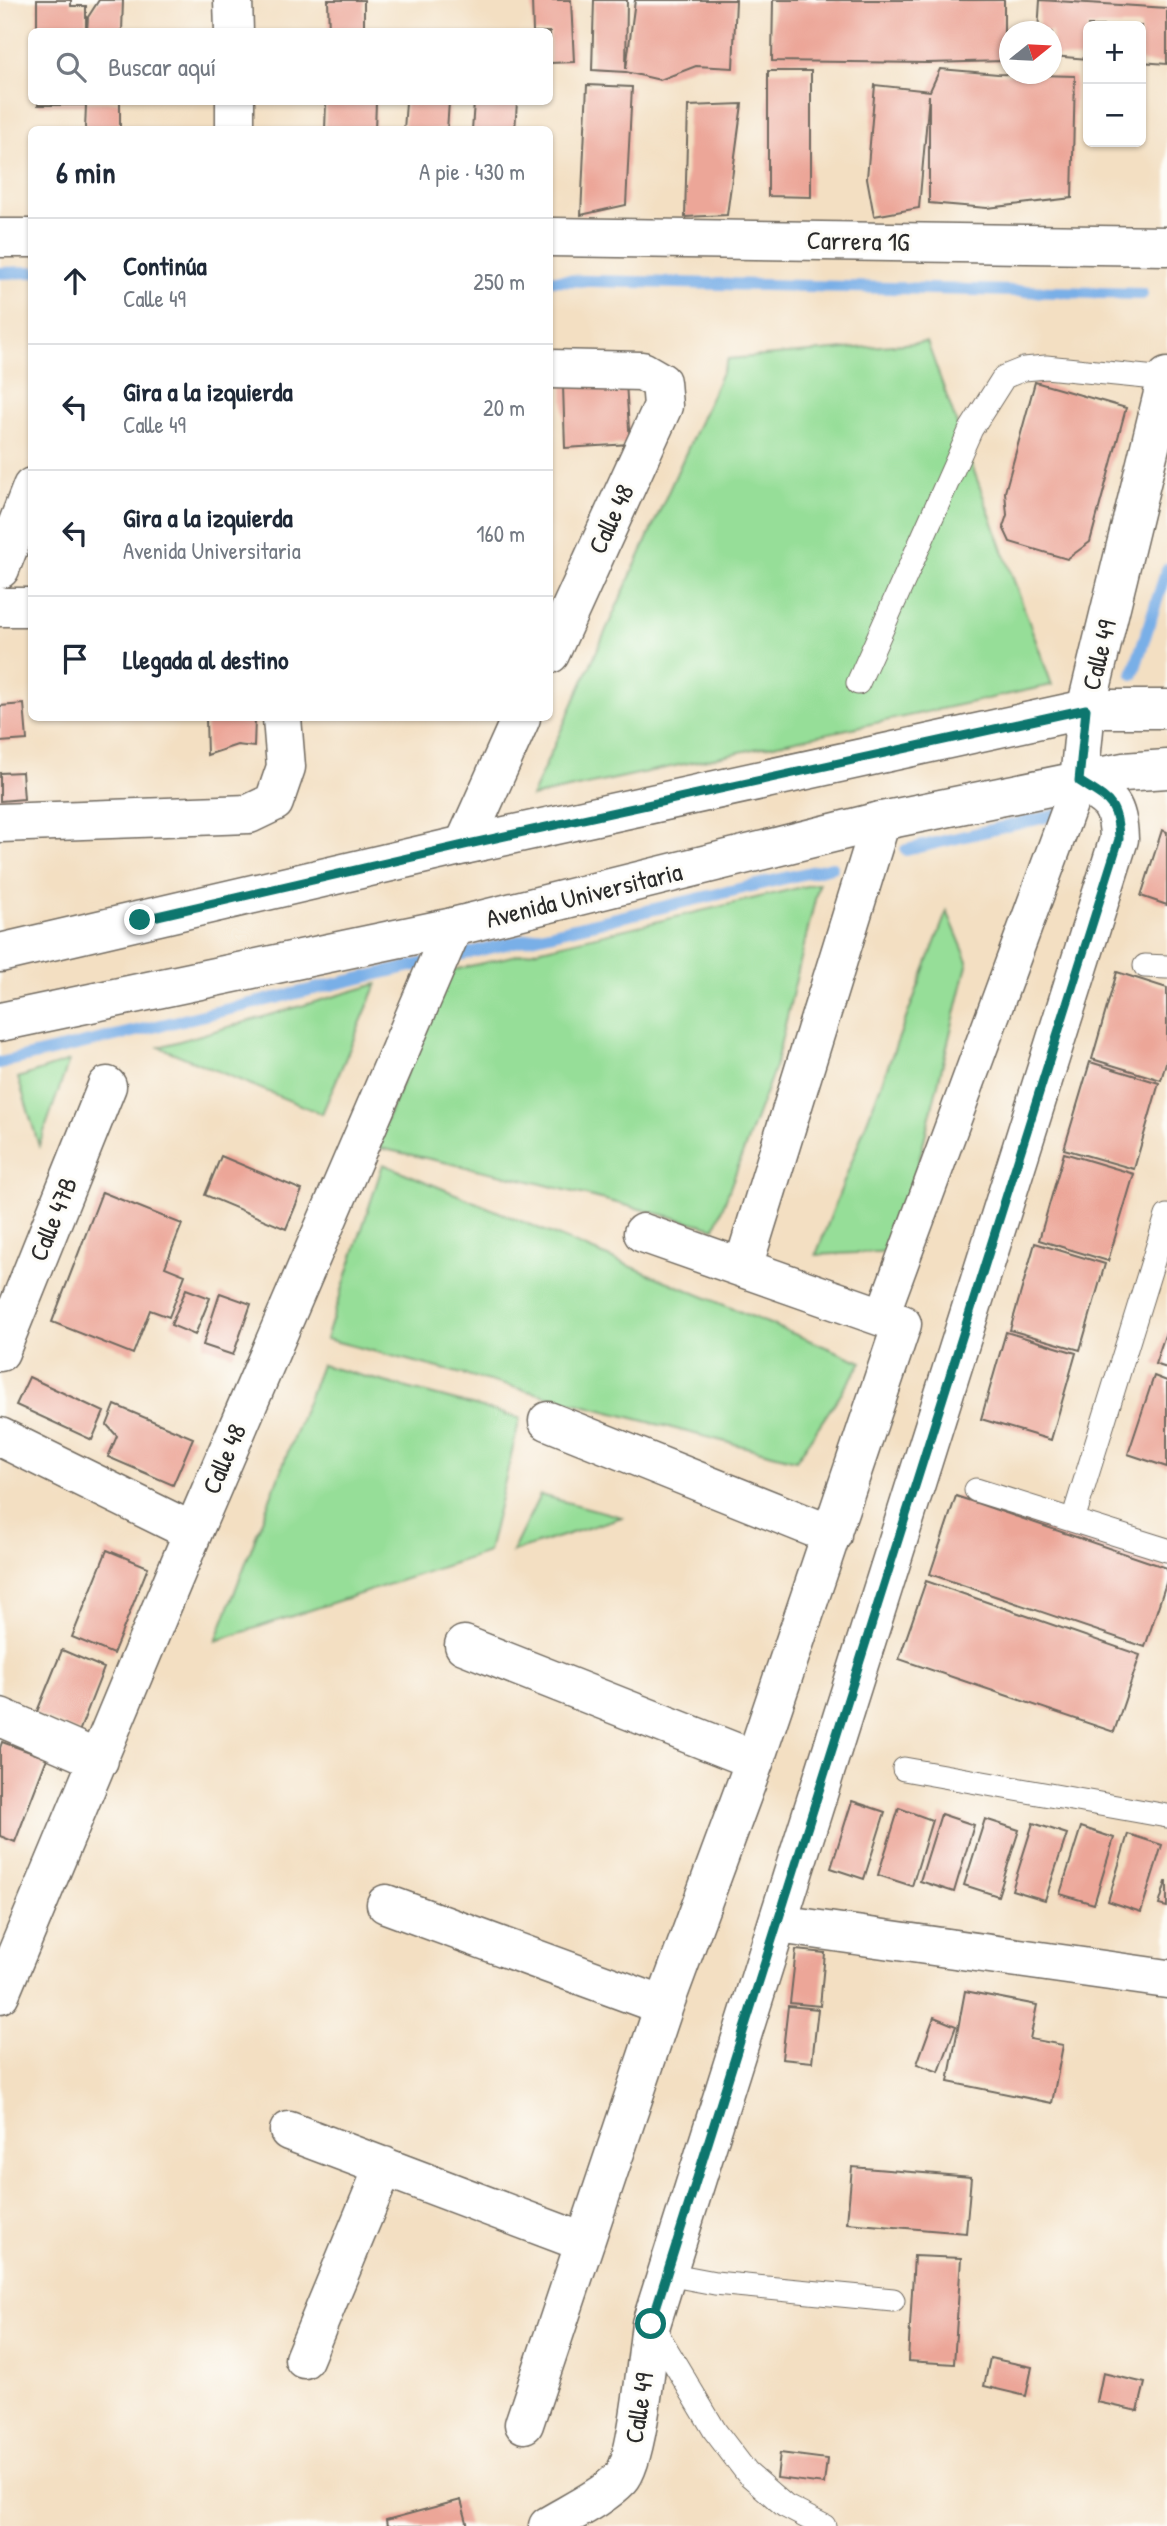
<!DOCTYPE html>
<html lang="es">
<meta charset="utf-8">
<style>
body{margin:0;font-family:"Patrick Hand",sans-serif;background:#f2f2f3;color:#1f2937}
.controls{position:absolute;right:21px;top:21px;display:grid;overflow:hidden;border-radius:10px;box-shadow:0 2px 5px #0004}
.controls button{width:63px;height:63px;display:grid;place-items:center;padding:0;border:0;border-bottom:2px solid #e0e1e3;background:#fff;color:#1f2937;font:35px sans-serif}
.compass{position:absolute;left:999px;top:21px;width:63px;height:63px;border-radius:50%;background:#fff;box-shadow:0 2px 5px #0004;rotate:72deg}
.stop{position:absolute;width:21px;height:21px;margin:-16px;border:5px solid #0f766e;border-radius:50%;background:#fff}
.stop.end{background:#0f766e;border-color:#fff;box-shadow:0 2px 7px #0008}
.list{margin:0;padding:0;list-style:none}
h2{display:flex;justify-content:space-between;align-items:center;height:91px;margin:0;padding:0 28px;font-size:30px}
h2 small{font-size:23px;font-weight:400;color:#747a83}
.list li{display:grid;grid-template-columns:46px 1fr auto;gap:21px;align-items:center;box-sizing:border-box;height:126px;padding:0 28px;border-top:2px solid #e0e1e3}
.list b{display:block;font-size:26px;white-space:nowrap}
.list p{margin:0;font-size:23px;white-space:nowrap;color:#747a83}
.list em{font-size:23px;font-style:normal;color:#747a83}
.icon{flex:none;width:38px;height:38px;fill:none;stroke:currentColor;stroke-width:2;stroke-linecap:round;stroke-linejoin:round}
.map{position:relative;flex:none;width:1167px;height:2526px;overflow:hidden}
.search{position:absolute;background:#fff;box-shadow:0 2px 5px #0004;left:28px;top:28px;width:525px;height:77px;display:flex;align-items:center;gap:18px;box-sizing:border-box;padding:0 24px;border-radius:10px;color:#747a83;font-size:26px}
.panel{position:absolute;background:#fff;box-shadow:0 2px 5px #0004;left:28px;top:126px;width:525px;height:595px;border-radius:10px}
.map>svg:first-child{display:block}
.green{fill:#96de98;stroke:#608462;stroke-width:2}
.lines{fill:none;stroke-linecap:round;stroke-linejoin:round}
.stream{stroke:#79afe7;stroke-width:12}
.building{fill:#eca698}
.service-casing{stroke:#716a60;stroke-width:25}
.pedestrian-casing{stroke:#716a60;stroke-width:36}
.minor-casing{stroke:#716a60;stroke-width:41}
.secondary-casing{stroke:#716a60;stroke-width:41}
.service{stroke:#fff;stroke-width:23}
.pedestrian{stroke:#fff;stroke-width:33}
.minor{stroke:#fff;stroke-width:38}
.secondary{stroke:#fff;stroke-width:38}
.route{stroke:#0f766e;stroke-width:9}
.labels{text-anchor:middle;stroke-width:6;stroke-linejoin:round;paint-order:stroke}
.street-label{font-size:26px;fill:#2b2b2b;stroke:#fdfcf7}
</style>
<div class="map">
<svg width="1167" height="2526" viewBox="0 0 1167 2526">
<rect width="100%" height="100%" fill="#fdfcf7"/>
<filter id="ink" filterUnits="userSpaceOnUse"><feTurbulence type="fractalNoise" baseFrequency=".0143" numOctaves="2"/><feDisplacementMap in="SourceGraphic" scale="14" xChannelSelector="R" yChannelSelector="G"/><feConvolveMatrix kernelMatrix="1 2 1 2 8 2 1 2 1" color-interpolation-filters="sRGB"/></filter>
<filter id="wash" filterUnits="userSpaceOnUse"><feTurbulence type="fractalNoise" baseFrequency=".00686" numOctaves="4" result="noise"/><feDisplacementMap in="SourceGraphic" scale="28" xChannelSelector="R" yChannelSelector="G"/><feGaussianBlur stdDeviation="1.57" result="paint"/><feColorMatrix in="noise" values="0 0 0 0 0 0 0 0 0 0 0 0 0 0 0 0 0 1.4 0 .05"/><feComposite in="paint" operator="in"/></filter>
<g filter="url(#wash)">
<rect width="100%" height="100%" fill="#f3dfc2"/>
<path class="green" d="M 927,342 L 1052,685 L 531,797 L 728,359 Z
M 819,883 L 775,1067 L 715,1228 L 530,1181 L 375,1147 L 449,971 Z
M 947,911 L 968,961 L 897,1251 L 816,1255 Z
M 377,984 L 322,1114 L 159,1047 Z
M 69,1061 L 39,1146 L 18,1078 Z
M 383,1164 L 862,1362 L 796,1460 L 326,1339 Z
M 321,1365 L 520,1418 L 488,1552 L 216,1641 Z
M 540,1495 L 622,1517 L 512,1552 Z"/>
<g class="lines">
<path class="stream" d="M 0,273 L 32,272
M 550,280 L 1142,294
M 1133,674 L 1167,569
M 906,850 L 1063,813
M 447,958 L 832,867
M 0,1063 L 429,962"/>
</g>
<g id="blocks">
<path class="building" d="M 37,0 L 71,0 L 71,6 L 86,6 L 86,32 L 37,32 Z
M 99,0 L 123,0 L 122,32 L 87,32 L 88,17 Z
M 328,0 L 364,0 L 364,32 L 329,32 Z
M 532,0 L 571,0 L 574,62 L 550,63 L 550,32 L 533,32 Z
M 594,0 L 627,0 L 626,69 L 635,0 L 736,0 L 733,68 L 696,66 L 660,80 L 626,72 L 592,70 Z
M 773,0 L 1004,0 L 1004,61 L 928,63 L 772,61 Z
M 1040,0 L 1167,8 L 1167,64 L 1141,62 L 1141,26 L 1088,26 L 1088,59 L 1052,56 L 1052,32 L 1038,32 Z
M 940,69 L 998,74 L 1075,76 L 1072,198 L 987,208 L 929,203 L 929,95 L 919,208 L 874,216 L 867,178 L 875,85 L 930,91 Z
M 768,71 L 811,71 L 811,197 L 768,196 Z
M 587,85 L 632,87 L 626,205 L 581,215 Z
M 38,102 L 120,102 L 120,130 L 85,130 L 86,105 L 38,105 Z
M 326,102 L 376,102 L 375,130 L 325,130 Z
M 406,102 L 449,102 L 447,130 L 404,130 Z
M 474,102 L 517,102 L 515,130 L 472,130 Z
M 742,104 L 727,215 L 685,217 L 688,106 Z
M 1035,382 L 1126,408 L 1090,542 L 1067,559 L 1010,542 L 1003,527 L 1007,515 L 1005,492 Z
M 626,383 L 630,444 L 565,448 L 563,386 Z
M 24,704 L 27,740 L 0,742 L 0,706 Z
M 206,718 L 255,718 L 254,747 L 237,745 L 207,755 Z
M 22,772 L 24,799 L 0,801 L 0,773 Z
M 1162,830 L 1167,832 L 1167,905 L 1141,896 Z
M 1117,972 L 1167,988 L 1167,1059 L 1161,1080 L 1092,1059 Z
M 1090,1062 L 1159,1083 L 1134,1169 L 1064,1149 Z
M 1064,1153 L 1134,1174 L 1108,1261 L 1039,1240 Z
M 221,1156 L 302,1190 L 286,1229 L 205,1195 Z
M 102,1192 L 182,1224 L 165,1267 L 185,1275 L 169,1317 L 150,1310 L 133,1354 L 52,1322 Z
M 1035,1243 L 1105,1264 L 1080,1350 L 1010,1330 Z
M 186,1289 L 210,1298 L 195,1335 L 171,1325 Z
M 220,1293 L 251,1304 L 233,1355 L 203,1345 Z
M 1167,1329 L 1167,1368 L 1155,1364 Z
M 1006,1332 L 1076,1353 L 1051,1440 L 981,1419 Z
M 1154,1376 L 1167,1381 L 1167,1467 L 1128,1454 Z
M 29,1377 L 104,1412 L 92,1440 L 16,1405 Z
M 115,1405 L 193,1438 L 173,1485 L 108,1457 L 117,1436 L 107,1425 Z
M 956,1496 L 1167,1568 L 1167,1580 L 1145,1647 L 930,1574 Z
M 107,1550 L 148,1567 L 113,1654 L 72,1637 Z
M 926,1581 L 1140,1655 L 1114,1732 L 899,1659 Z
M 62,1650 L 104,1668 L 79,1732 L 36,1714 Z
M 2,1742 L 47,1758 L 15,1842 L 0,1836 L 0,1748 Z
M 852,1801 L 885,1812 L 864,1879 L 831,1868 Z
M 899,1808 L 932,1820 L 912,1886 L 878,1875 Z
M 941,1814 L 974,1825 L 954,1892 L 920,1881 Z
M 985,1819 L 1019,1830 L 998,1896 L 964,1885 Z
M 1033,1823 L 1067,1834 L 1045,1900 L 1012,1890 Z
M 1081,1827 L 1114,1838 L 1094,1904 L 1060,1894 Z
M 1128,1834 L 1162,1845 L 1141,1912 L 1108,1901 Z
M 1166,1882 L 1167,1882 L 1167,1907 L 1159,1905 Z
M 796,1950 L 825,1953 L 820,2006 L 790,2003 Z
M 965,1991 L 1037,2005 L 1030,2039 L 1063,2045 L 1052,2103 L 948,2082 Z
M 788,2006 L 818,2009 L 812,2062 L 782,2059 Z
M 934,2017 L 956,2026 L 939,2072 L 917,2064 Z
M 852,2167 L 971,2177 L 966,2233 L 847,2223 Z
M 914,2256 L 961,2258 L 954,2364 L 908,2361 Z
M 990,2358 L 1032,2367 L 1026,2396 L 984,2386 Z
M 1103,2373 L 1145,2383 L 1138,2411 L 1097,2402 Z
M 780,2453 L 827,2459 L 824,2484 L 777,2478 Z
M 461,2500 L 468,2526 L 387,2526 L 386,2520 Z"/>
</g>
</g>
<g filter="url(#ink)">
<use href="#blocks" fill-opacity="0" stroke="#716a60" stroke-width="2"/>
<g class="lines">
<defs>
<path id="service" d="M 858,683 L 971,429 L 1004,377 L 1024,369 L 1046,367 L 1166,379
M 1145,966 L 1167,967
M 976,1490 L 1167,1550
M 1073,1520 L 1167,1216
M 904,1769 L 1167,1816
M 667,2274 L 715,2283 L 893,2300
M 653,2327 L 715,2431 L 747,2473 L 785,2506 L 824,2526"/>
<path id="pedestrian" d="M 882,1316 L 1079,781"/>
<path id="minor" d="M 233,0 L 234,32
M 235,102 L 235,130
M 550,237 L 1167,246
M 0,238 L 32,238
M 550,369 L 642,371 L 661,382 L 663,406 L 550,654
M 0,569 L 32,487
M 0,607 L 32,607
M 0,823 L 249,814 L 274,802 L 286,767 L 282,718
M 464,845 L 521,718
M 743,1267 L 881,821
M 0,1352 L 107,1086
M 548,1421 L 832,1535
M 0,1437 L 193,1532
M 464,1645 L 755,1760
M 0,1717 L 99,1760
M 386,1904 L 664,2006
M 778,1924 L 1167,1979
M 0,1994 L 193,1532 L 453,927
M 289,2131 L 583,2242
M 304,2359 L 384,2166
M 524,2424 L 664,2006 L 755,1760 L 902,1324 L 643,1233
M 548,2526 C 571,2512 602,2498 621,2478 C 638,2460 647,2354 651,2324 L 1119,839 C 1118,801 1108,799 1079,781 L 1086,709 L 1167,377"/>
<path id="secondary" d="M 0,953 L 464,845 L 1086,709 L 1167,709
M 0,1022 L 453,927 L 881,821 L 1123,772 L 1167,769"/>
</defs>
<use href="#service" class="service-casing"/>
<use href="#pedestrian" class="pedestrian-casing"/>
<use href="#minor" class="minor-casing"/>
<use href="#secondary" class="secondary-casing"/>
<use href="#service" class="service"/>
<use href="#pedestrian" class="pedestrian"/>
<use href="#minor" class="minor"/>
<use href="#secondary" class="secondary"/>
</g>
</g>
<g class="lines" filter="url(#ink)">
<path class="route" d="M 140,920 L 464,845 L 1086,709 L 1079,781 C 1108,800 1118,801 1119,839 L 651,2324"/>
</g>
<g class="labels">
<g class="street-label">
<text transform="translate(858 241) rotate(1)" y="9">Carrera 1G</text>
<text transform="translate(611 519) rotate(-65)" y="9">Calle 48</text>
<text transform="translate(1099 655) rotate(-76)" y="9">Calle 49</text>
<text transform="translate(584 895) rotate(-14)" y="9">Avenida Universitaria</text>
<text transform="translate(53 1219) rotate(-68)" y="9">Calle 47B</text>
<text transform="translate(224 1459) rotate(-67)" y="9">Calle 48</text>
<text transform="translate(639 2408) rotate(-81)" y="9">Calle 49</text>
</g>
</g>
</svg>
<div class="controls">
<button>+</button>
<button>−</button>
</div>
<svg class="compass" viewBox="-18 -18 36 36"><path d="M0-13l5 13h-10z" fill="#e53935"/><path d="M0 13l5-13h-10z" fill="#747a83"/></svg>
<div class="stop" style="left:651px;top:2324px"></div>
<div class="stop end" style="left:140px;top:920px"></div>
<div class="search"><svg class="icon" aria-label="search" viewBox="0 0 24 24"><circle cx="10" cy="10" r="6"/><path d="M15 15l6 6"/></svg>Buscar aquí</div>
<section class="panel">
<h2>6 min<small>A pie · 430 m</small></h2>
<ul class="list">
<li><svg class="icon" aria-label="ahead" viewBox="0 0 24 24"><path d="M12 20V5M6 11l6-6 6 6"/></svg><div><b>Continúa</b><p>Calle 49</p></div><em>250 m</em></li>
<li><svg class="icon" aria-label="left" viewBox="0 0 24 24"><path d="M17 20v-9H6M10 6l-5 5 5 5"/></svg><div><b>Gira a la izquierda</b><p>Calle 49</p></div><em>20 m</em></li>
<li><svg class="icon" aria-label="left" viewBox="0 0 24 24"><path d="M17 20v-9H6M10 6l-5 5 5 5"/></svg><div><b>Gira a la izquierda</b><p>Avenida Universitaria</p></div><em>160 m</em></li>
<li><svg class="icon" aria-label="arrive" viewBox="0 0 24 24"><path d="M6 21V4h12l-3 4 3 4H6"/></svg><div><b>Llegada al destino</b></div></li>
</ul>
</section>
</div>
